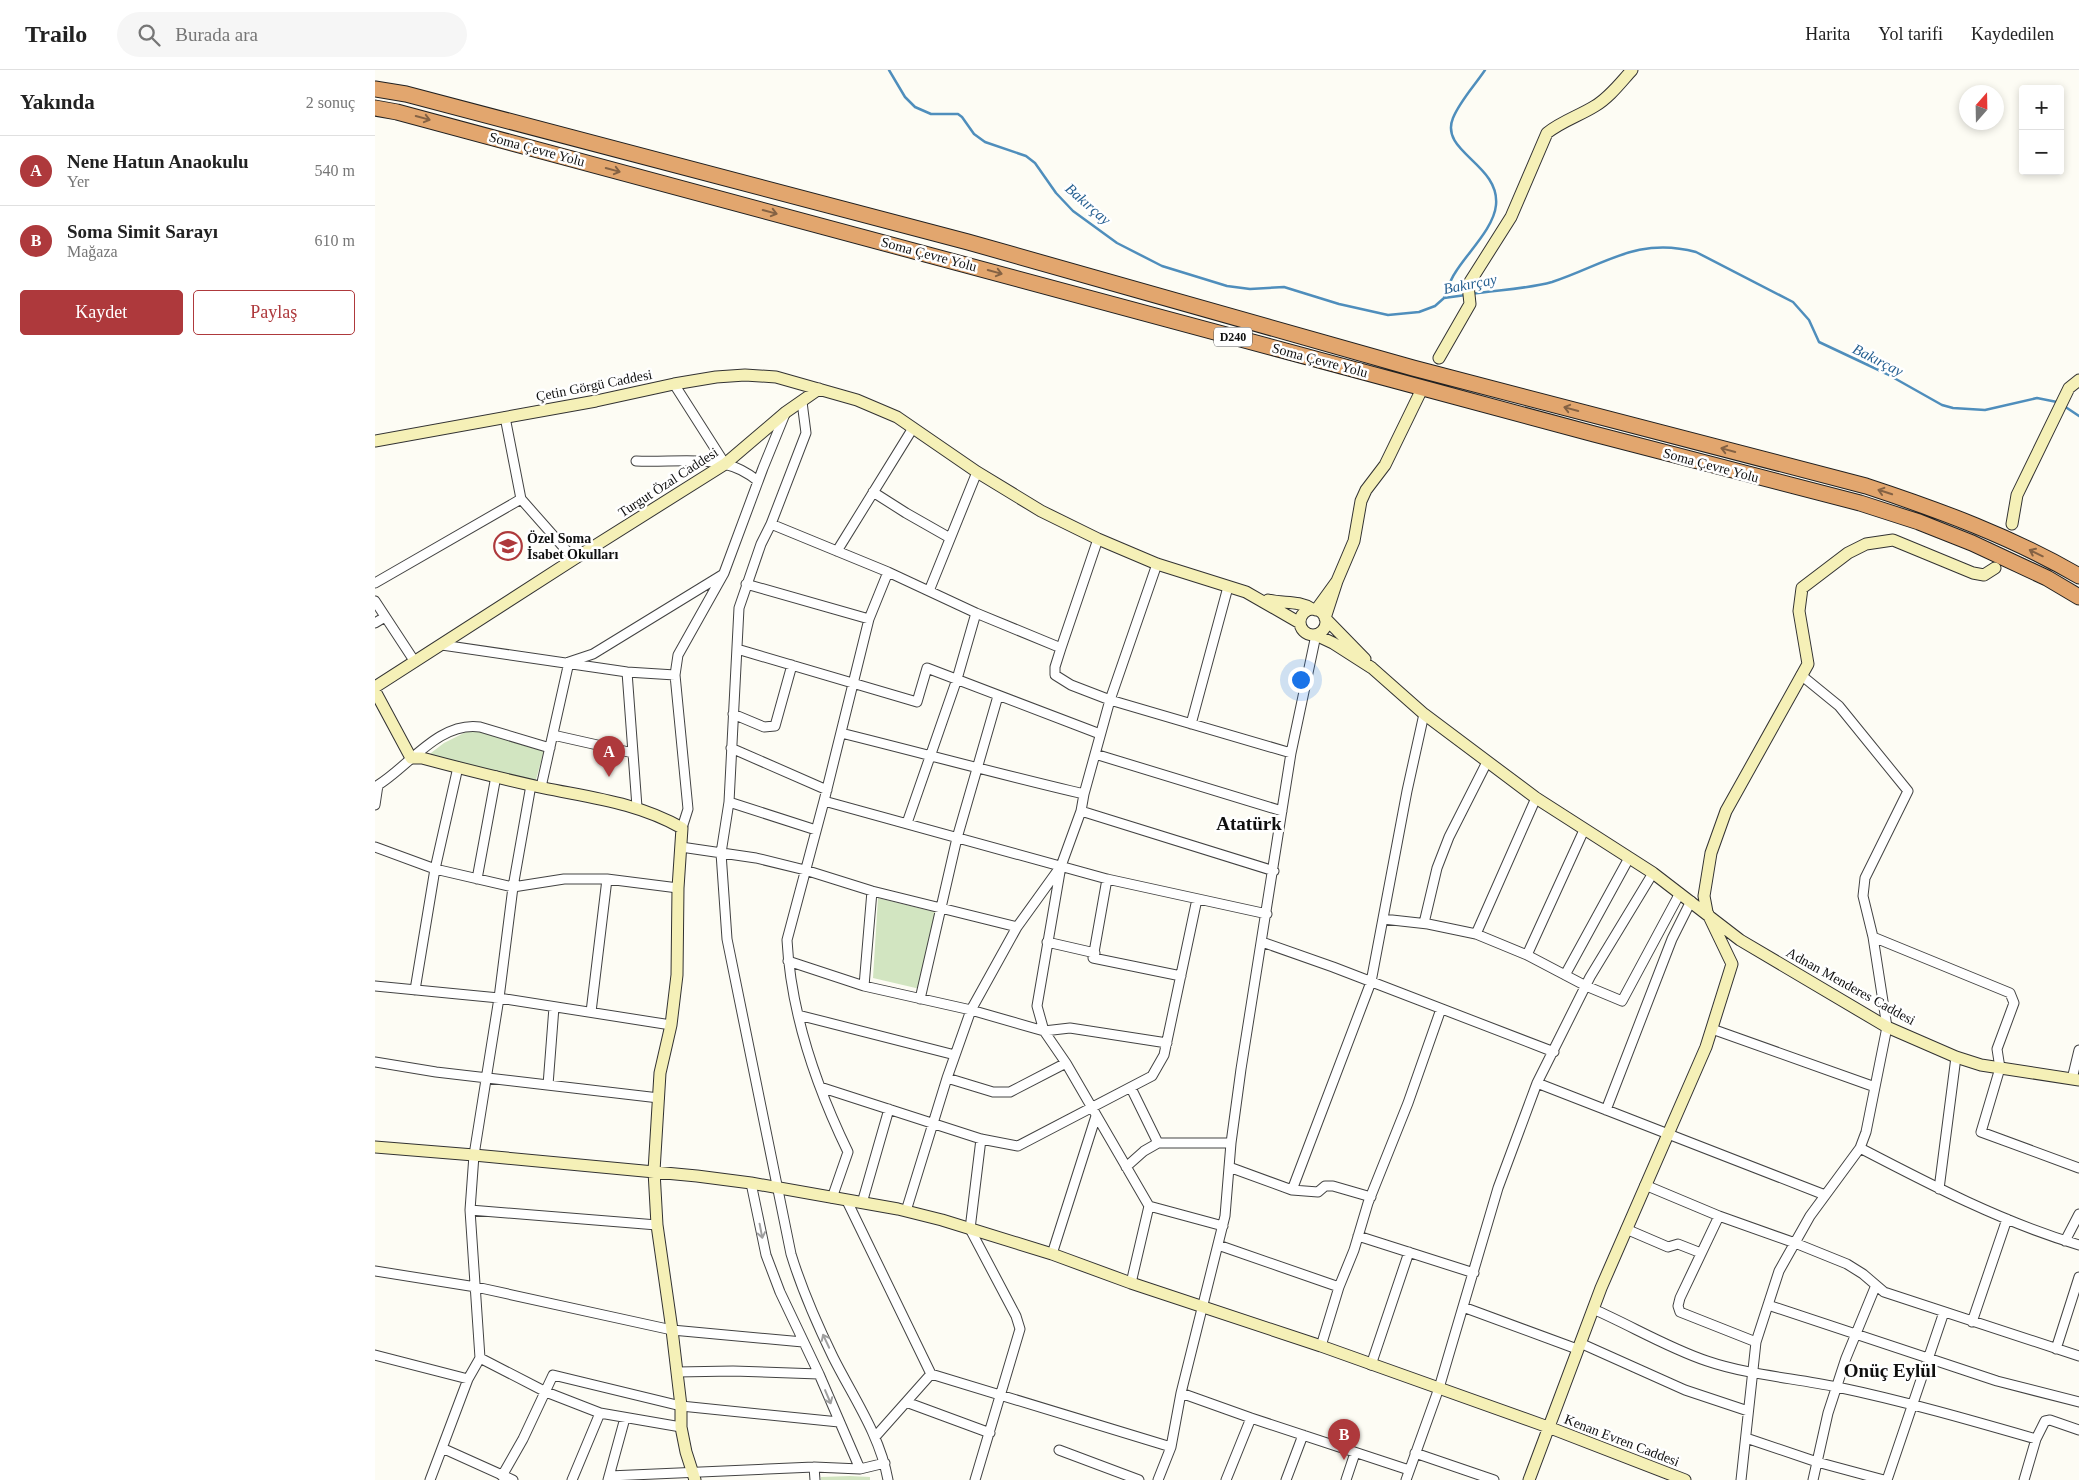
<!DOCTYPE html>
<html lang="tr">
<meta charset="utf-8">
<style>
body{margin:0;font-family:Georgia,serif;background:#f6f6f6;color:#222}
.controls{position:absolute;right:15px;top:15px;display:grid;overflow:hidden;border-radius:5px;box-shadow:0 2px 8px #0003}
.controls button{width:45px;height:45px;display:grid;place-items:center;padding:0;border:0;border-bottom:1px solid #e0e0e0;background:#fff;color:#222;font:25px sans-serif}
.compass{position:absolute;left:1584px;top:15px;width:45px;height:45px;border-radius:50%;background:#fff;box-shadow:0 2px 8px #0003;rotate:20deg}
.you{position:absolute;left:925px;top:609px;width:18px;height:18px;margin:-12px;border:4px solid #fff;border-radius:50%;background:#1a73e8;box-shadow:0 0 0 8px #1a73e833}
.badge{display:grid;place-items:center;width:32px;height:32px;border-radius:50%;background:#ae393c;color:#fff;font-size:16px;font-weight:700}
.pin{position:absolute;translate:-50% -41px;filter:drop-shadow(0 1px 2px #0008)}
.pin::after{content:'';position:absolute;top:26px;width:18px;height:15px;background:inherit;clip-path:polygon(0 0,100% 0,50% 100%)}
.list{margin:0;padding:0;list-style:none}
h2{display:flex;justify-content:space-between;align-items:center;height:65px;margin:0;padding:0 20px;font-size:21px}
h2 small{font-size:16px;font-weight:400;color:#767676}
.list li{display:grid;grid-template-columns:32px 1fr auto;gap:15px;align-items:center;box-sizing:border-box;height:70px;padding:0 20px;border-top:1px solid #e0e0e0}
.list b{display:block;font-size:19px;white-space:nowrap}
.list p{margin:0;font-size:16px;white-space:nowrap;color:#767676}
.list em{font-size:16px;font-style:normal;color:#767676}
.actions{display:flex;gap:10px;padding:15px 20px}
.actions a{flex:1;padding:11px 0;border:1px solid #ae393c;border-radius:5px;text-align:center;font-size:18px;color:#ae393c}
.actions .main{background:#ae393c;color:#fff}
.icon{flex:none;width:28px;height:28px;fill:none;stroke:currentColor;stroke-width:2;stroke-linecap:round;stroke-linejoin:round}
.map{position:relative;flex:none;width:1704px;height:1410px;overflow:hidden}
header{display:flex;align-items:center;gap:30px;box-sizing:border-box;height:70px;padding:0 25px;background:#fff;border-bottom:1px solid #e0e0e0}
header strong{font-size:24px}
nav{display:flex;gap:28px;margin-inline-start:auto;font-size:18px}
.search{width:350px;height:45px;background:#f6f6f6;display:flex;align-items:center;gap:12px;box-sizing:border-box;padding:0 18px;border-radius:28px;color:#767676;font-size:19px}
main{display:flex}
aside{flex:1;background:#fff}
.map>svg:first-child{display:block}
.green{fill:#d2e5c1}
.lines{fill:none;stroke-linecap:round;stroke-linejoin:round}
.stream{stroke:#4f8ebc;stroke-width:2.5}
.street-casing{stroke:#434343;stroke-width:11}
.secondary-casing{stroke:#323232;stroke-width:13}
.highway-casing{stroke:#212121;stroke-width:17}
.street{stroke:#fff;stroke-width:9}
.secondary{stroke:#f5f0b7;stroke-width:11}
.highway{stroke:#e2a66e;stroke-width:15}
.oneway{stroke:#846244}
.oneway2{stroke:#9f9f9f}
.labels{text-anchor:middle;stroke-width:5;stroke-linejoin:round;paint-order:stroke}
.shield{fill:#fff;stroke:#585858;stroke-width:1}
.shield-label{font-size:12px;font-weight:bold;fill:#101010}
.street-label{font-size:14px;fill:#101010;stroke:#fff}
.poi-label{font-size:14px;font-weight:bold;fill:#101010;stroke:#fff;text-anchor:start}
.water-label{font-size:15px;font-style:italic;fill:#286192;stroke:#fff}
.district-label{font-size:19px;font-weight:bold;fill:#101010;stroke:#fff}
</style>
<header>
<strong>Trailo</strong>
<div class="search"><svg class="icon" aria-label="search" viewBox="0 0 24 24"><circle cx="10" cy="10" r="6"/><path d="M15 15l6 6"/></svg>Burada ara</div>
<nav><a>Harita</a><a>Yol tarifi</a><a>Kaydedilen</a></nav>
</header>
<main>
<aside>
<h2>Yakında<small>2 sonuç</small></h2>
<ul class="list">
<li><span class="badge">A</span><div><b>Nene Hatun Anaokulu</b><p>Yer</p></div><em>540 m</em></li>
<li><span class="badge">B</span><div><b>Soma Simit Sarayı</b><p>Mağaza</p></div><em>610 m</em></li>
</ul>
<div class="actions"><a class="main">Kaydet</a><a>Paylaş</a></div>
</aside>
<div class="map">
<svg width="1704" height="1410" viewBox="0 0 1704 1410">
<rect width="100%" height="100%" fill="#fdfcf4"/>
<path class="green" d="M 93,661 L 102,661 L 169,681 L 160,713 L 52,686 L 69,673 Z
M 503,828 L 560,842 L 545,919 L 498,908 Z
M 475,1406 L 495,1407 L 495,1410 L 446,1410 L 446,1407 Z"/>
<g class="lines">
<path class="stream" d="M 514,0 L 530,27 L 540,37 L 556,44 L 583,44 L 587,47 L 599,64 L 610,72 L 651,86 L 660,93 L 681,123 L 698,141 L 742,173 L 787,196 L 852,216 L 875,219 L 909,217 L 964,234 L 1013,245 L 1044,242 L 1060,236 L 1069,228 L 1091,225
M 1096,224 C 1121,220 1152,219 1177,212 C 1229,195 1263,166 1321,182 L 1418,232 L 1434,250 L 1444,272 L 1512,304 L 1567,335 L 1578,338 L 1610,340 L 1662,328 L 1682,332
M 1069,228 C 1073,219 1075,210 1080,203 C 1092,183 1119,158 1121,135 C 1125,94 1064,82 1078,48 C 1085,31 1100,15 1110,0
M 1689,336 L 1704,346"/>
<defs>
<path id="street" d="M 299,314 L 350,394
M 427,332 L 431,363 L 396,454 L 386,474 L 364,538 L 354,732 L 346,783 L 352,869 L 416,1184 C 427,1220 442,1254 458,1287 C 478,1327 505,1365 513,1410
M 130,347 L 146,429 L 199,489
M 261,391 C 295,393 335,385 366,400 C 372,403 378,407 383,411
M 498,422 L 531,443 L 575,468
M 396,454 L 513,502 L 601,543 L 686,578
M 723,469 L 686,578 L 680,597 L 680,605 L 696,615 L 735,630 L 916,683
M 462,481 L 538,358
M 0,513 L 146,429
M 371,514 L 494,549
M 554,521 L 602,402
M 0,531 L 40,592
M 0,553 L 10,547
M 67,575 L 252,602 L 300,605
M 362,579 L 542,632 L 552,598 L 725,664
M 252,602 L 262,737
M 358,644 L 389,657 L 400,656 L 417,595
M 816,654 L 853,517
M 466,663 C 547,683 627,705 709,724
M 178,665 L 258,683
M 356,678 L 452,720
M 720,684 L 907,741
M 0,717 C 32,699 63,651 105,657 L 175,678
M 166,717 L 194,592 L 218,584 L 347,505
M 449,731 L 732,809 L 892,844
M 354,732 L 441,760
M 0,735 L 3,715
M 706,741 L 899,801
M 532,753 L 582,609 L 601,543
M 307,758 L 313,739 L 300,605 L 303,585 L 349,503 L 388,398 L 410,344
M 0,777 L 60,799 L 138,817 L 189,809 L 232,809 L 303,818
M 306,777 L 381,788 L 430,800 L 497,821 L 642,857 L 596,940 L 489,916 L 413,891
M 686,796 L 662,936 L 669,961 L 691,993 L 774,1136 L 848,1156
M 102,809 L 121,706
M 732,809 L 718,888 L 806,906
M 1008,849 L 1053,854 L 1101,864 L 1152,885 L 1211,916 L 1247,931 L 1305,823
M 1049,853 L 1062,798 L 1074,767 L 1112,692
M 642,857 L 686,796 L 706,741 L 709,724 L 735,630 L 782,494
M 1101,864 L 1161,728
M 1498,867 L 1635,923 L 1639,933 L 1622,979 L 1625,998 L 1606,1062 L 1704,1098
M 672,872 L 720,883
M 887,872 L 958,897 L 1179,982
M 1152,885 L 1209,760
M 1190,905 L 1254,788
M 0,916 L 124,928 L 296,955
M 489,916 L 497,821
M 40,920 L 60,799 L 83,697
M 545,929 L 582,768 L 623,626
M 216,942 L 232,809
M 423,945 L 580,985
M 1337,959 L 1500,1017
M 0,992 L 61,1002 L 284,1028
M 572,1008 L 618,1022 L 635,1022 L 691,993
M 1697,1009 L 1704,980
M 1162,1013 L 1450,1125
M 173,1015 L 179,937
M 445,1017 L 606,1069 L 643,1076 L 777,1006 L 789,985 L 822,829
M 756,1018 L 783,1073
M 1231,1040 L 1297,869 L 1316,831
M 1485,1078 C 1556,1115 1627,1152 1704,1175
M 751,1097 L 769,1081 L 783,1073 L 856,1073
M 854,1097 L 917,1120 L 996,912 L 1032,721 L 1049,644
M 376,1113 L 391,1185 L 405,1222 L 444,1304 L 485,1399
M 1270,1115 L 1344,1146 L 1420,1173 L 1472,1194 L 1488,1204 L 1509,1222 L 1704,1286
M 1564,1119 L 1581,987
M 917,1120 L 943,1122 L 950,1116 L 958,1116 L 996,1127
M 457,1128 L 473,1082 C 441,1016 416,945 412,870 L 449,731 L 494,549 L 513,502
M 472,1131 L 556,1304 L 796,1377
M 487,1133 L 514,1039
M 95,1140 L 282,1155
M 531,1141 L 572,1008 L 596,940 L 669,961 L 695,958 L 792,973
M 1344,1146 L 1305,1228 L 1303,1236 L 1305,1242 L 1381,1272
M 1251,1159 L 1293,1177 L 1303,1174 L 1326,1183
M 983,1166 L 1099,1203
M 1690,1171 L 1704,1144
M 843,1175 L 964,1217
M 677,1184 L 721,1046
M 0,1201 L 101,1217 L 297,1260 L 428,1272
M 756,1213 L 774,1136
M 1393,1235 L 1622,1311 L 1704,1332
M 1088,1237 L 1202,1279
M 1218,1239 C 1255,1255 1293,1278 1332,1291 C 1373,1305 1419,1308 1462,1317 C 1529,1331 1595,1350 1661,1369
M 1597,1252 L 1632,1149
M 1205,1273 L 1310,1320 L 1373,1341
M 946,1276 L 964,1217 L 979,1180 L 993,1133 L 1033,1033 L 1066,939
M 1681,1279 L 1704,1207
M 0,1285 L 93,1309
M 105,1288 L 171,1322 L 225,1343 L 306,1357
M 996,1295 L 1034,1182
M 302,1302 L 358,1301 L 444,1304
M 806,1323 L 876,1348 L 1034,1400
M 531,1332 L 615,1363
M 500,1367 L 556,1304
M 1371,1368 L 1442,1392 L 1509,1410
M 67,1378 L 138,1410
M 684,1380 L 764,1410
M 1040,1383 L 1119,1410
M 439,1397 L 440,1410
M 127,1406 L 148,1369 L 178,1305 L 306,1336 L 464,1352
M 234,1406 L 439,1397 L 485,1399 L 510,1393
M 55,1410 L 93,1309 L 105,1288 L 95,1140 L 99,1085 L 124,928 L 138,817 L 156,715
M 197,1410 L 225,1343
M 233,1410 L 250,1348
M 600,1410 L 645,1259 L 641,1246 L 595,1159 L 606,1069
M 783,1410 L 796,1377 L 806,1323 L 850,1146 L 856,1073 L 866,999 L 916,683 L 941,565
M 851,1410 L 876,1348
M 911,1410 L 928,1365
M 971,1410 L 980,1383
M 1031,1410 L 1064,1318 L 1123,1118 L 1162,1013 L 1215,907 L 1278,803
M 1366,1410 L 1381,1272 L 1404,1201 L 1435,1146 L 1485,1078 L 1491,1062 L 1512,957 L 1498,867 L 1488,826 L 1490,808 L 1533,721 L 1464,636 L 1426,605
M 1438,1410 L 1453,1343 L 1471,1288 L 1501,1215
M 1512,1410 L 1569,1242
M 1649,1410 L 1661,1369 L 1670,1351 L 1675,1350 L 1704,1360"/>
<path id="secondary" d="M 1064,288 L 1095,234 L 1093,215 L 1136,147 L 1172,63 C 1187,51 1204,46 1220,36 C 1235,27 1246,12 1257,0
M 0,371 L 221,331 L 299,314 L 341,307 L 370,305 L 401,307 L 482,330 L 522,347 L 602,402 L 666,441 L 723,469 L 782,494 L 871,522 L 925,553
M 1637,454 L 1642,425 L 1694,318 L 1704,310
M 962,511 L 979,471 L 986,431 L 991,420 L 1010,395 L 1045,323
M 893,530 C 909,534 923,530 937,539
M925 552a13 13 0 1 1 26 0a13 13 0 1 1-26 0Z
M 941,540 L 962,511 L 950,548 L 990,589
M 941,565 L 958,573 L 997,598 L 1049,644 L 1161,728 L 1278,803 L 1365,870 L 1512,957 L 1581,987 L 1606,995 L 1704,1010
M 0,617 L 199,489 L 350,394 L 411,342 L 444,319
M 0,621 L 36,688 L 47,688 C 88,699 128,709 169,718 C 218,728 263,733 307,758 L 303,818 L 302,905 L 296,955 L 285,1003 L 279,1101 L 282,1155 L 297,1260 L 306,1336 L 306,1357 L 311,1382 L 320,1410
M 0,1077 L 99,1085 L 322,1106 L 376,1113 L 523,1139 L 567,1150 L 677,1184 L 756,1213 L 946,1276 L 1173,1357 L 1310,1410
M 1154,1410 L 1226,1218 L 1331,977 L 1357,894 L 1332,842 L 1329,826 L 1336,783 L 1351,741 L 1433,594 L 1424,541 L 1427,518 L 1473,483 L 1491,474 L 1518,470 L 1598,503 L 1609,505 L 1620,498"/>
<path id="highway" d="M 0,19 L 31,24 L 593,172 L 1038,298 L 1491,416 C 1564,440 1637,467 1704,506
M 0,38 L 22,42 L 1219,364 L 1485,433 L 1544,452 L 1597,473 L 1672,508 L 1704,527"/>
</defs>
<use href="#street" class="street-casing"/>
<use href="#secondary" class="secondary-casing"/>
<use href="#highway" class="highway-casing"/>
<use href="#street" class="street"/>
<use href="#secondary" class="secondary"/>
<use href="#highway" class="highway"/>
</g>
<defs><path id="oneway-shaft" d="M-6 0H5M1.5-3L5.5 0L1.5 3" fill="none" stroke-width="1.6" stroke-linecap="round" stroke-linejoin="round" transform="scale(1.25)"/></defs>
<g class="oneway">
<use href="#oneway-shaft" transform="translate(48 48) rotate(15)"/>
<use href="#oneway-shaft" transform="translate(238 100) rotate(15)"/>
<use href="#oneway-shaft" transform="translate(395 142) rotate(15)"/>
<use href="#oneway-shaft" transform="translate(620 202) rotate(15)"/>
<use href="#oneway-shaft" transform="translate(1196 339) rotate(-165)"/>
<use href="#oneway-shaft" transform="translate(1353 380) rotate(-165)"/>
<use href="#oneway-shaft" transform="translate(1510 422) rotate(-162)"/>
<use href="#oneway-shaft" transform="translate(1661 483) rotate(-154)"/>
</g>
<g class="oneway2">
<use href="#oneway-shaft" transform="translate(386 1161) rotate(79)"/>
<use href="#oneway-shaft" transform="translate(451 1271) rotate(-115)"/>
<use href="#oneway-shaft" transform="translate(453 1327) rotate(67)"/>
</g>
<defs>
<symbol id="school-ring" viewBox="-11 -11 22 22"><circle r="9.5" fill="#fff" stroke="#ae393c" stroke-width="1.5"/><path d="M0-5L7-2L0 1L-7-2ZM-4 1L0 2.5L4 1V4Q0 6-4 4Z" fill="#ae393c"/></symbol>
</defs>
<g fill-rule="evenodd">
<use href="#school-ring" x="117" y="460" width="32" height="32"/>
</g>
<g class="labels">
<rect class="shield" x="839" y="257.5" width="38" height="19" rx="4"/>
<g class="shield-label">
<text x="858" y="271">D240</text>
</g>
<g class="street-label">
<text transform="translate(162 79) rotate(15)" y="5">Soma Çevre Yolu</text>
<text transform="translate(554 184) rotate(15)" y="5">Soma Çevre Yolu</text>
<text transform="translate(945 290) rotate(15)" y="5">Soma Çevre Yolu</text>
<text transform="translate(219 315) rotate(-11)" y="5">Çetin Görgü Caddesi</text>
<text transform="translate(1336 395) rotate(15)" y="5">Soma Çevre Yolu</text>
<text transform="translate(293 412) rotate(-33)" y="5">Turgut Özal Caddesi</text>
<text transform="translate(1476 916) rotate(29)" y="5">Adnan Menderes Caddesi</text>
<text transform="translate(1247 1370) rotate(21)" y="5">Kenan Evren Caddesi</text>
</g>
<g class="poi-label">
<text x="152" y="473">Özel Soma<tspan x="152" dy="16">İsabet Okulları</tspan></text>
</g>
<g class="water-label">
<text transform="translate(713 134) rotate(41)" y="5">Bakırçay</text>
<text transform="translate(1095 214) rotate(-11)" y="5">Bakırçay</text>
<text transform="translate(1503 290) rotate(27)" y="5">Bakırçay</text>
</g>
<g class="district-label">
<text x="874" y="760">Atatürk</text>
<text x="1515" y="1307">Onüç Eylül</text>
</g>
</g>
</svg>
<div class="controls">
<button>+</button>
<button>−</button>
</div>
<svg class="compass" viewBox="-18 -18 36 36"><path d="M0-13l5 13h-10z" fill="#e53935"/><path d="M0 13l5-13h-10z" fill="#767676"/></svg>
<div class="you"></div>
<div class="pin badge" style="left:234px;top:707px">A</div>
<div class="pin badge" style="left:969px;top:1390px">B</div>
</div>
</main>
